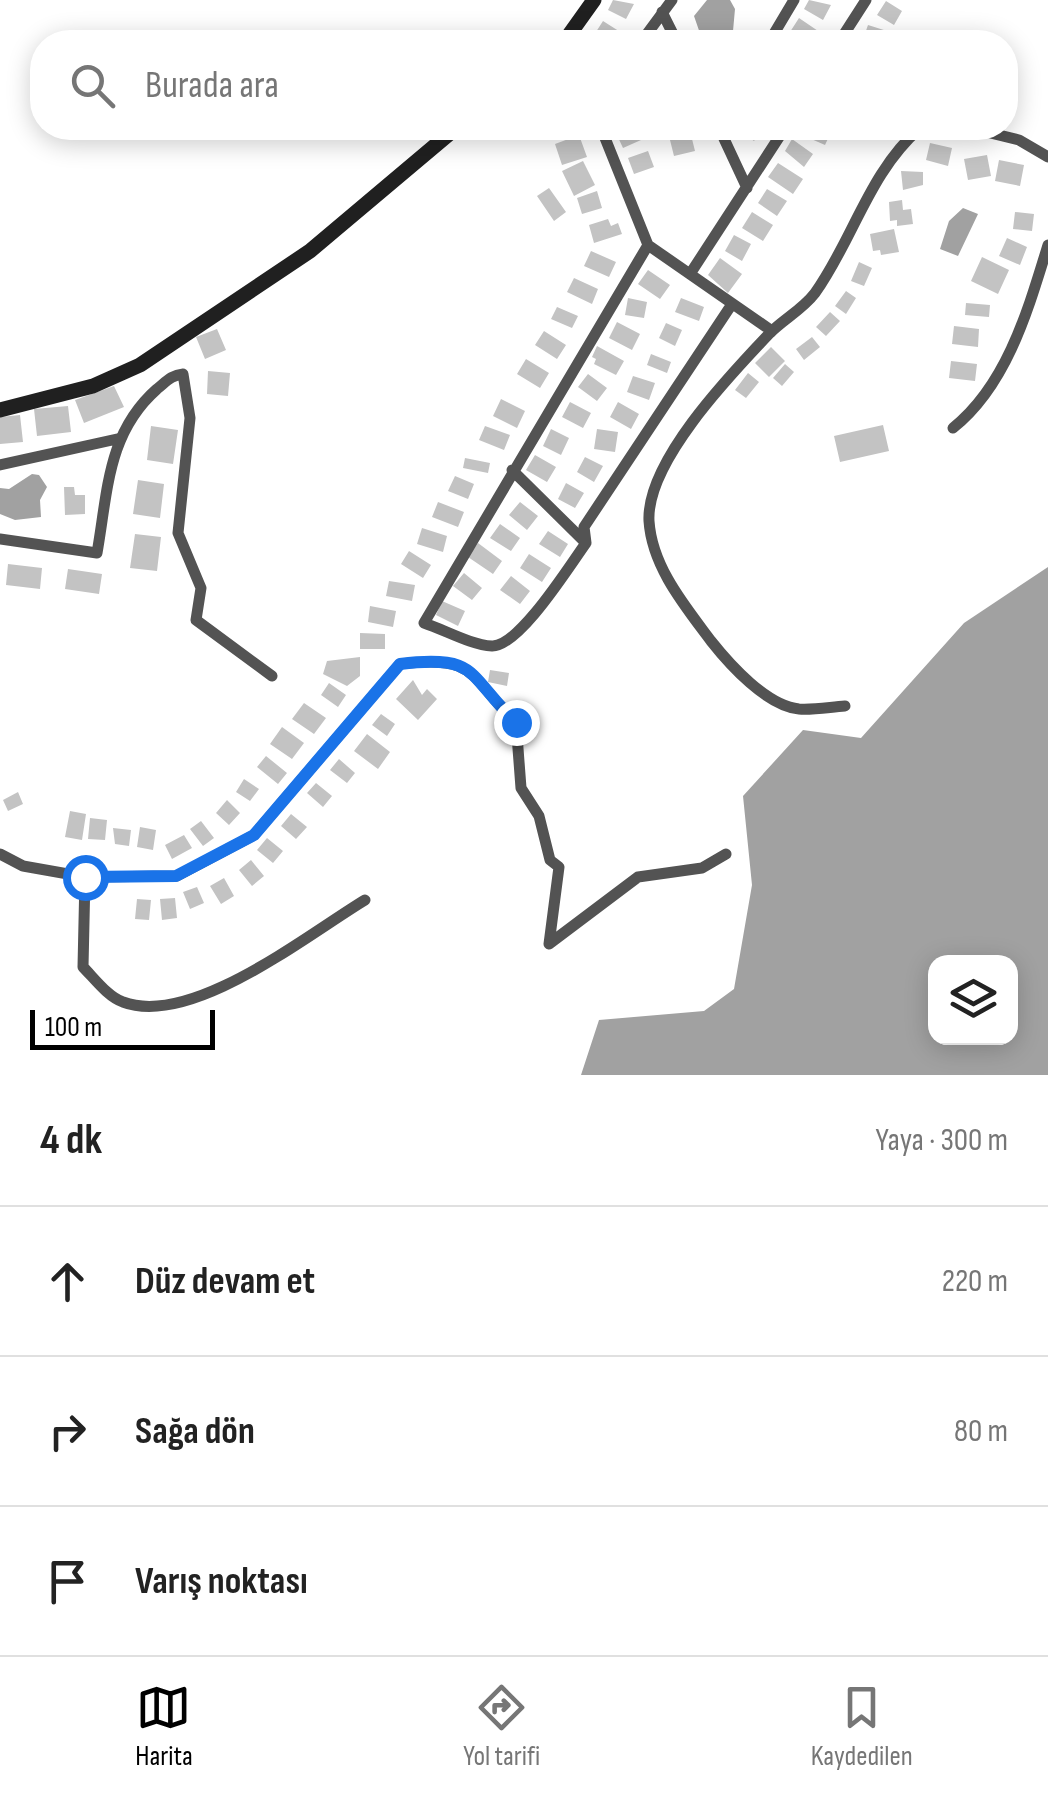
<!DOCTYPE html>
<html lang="tr">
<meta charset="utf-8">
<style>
body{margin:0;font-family:"Sofia Sans Condensed",sans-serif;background:#f2f2f2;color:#222}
.controls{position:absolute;right:30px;bottom:30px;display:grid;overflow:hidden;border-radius:20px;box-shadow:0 5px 25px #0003}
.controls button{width:90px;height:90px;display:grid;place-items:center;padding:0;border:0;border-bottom:2px solid #e0e0e0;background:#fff;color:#222;font:50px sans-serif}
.scale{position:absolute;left:30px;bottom:25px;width:185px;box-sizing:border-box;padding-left:10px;border:5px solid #000;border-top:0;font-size:28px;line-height:35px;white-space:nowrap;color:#000;-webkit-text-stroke:8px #fff;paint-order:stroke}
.stop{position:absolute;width:30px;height:30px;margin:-22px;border:8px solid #1a73e8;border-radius:50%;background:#fff}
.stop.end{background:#1a73e8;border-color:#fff;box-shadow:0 2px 10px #0008}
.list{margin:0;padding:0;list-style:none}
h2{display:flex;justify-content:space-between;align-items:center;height:130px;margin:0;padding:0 40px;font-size:42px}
h2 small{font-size:32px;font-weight:400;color:#767676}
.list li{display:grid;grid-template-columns:65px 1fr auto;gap:30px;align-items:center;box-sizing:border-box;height:150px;padding:0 40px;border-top:2px solid #e0e0e0}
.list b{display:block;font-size:38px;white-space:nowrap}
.list em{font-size:32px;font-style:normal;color:#767676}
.icon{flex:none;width:55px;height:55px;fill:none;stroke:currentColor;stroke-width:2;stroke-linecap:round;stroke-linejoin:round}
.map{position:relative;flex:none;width:1048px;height:1075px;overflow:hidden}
.search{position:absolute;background:#fff;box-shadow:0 5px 25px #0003;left:30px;right:30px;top:30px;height:110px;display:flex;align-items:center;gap:25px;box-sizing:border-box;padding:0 35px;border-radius:40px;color:#767676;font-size:38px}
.sheet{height:580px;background:#fff}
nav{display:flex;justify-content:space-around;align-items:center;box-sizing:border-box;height:140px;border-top:2px solid #e0e0e0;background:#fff;font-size:28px;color:#767676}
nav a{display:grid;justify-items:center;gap:5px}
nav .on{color:#000}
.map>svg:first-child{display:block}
.water{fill:#a1a1a1;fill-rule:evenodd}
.building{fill:#c3c3c3}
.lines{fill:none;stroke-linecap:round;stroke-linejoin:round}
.minor{stroke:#535353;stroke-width:11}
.secondary{stroke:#202020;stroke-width:15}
.route{stroke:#1a73e8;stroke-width:12}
</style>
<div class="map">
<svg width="1048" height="1075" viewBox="0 0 1048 1075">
<rect width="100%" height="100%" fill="#fff"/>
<path class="water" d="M 707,0 L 730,0 L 735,9 L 732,42 L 703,42 L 694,16 Z
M 963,208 L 978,214 L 958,256 L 940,249 L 949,221 Z
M 32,474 L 39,475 L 47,487 L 40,500 L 41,517 L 15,520 L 0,514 L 0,488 L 9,489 Z
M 1048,567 L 1048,1075 L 581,1075 L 599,1020 L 704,1011 L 734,989 L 752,885 L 743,796 L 803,730 L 861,738 L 964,623 ZM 936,962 L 1010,962 L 1010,1038 L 936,1038 Z"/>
<path class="building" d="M 613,0 L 634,4 L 626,19 L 608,10 Z
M 809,0 L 831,5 L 823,20 L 804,9 Z
M 886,1 L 902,11 L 894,25 L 877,15 Z
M 799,18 L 821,33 L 815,42 L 790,32 Z
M 603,21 L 625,35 L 620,42 L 605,42 L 594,35 Z
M 868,25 L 887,31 L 883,42 L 862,42 Z
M 628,128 L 635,128 L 641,140 L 623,148 L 616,133 Z
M 736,128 L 763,128 L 754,141 Z
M 806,128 L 826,128 L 832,130 L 825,145 L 802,135 Z
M 579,135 L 587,157 L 562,165 L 555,144 Z
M 691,135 L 695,151 L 674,156 L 670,140 Z
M 792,139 L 813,154 L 804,167 L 785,151 Z
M 930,143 L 952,148 L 948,166 L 926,160 Z
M 648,151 L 654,167 L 634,174 L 628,158 Z
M 987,155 L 991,176 L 968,180 L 964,159 Z
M 999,160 L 1024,165 L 1020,186 L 995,181 Z
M 583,161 L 595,185 L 574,196 L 562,171 Z
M 778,163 L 803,179 L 793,194 L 768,177 Z
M 901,171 L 923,172 L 923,185 L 903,190 Z
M 549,188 L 566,212 L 554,221 L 537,196 Z
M 767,189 L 787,201 L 777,216 L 758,203 Z
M 597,191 L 602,208 L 582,214 L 577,198 Z
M 902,200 L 903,210 L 911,209 L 913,224 L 897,226 L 897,220 L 890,221 L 889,202 Z
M 752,212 L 773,225 L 763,241 L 742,228 Z
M 1015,212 L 1034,214 L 1032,231 L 1013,229 Z
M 608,219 L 611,226 L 618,223 L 622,234 L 594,243 L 589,225 Z
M 894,229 L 899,252 L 881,255 L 880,250 L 873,251 L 870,234 Z
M 734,235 L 751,244 L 742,261 L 725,251 Z
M 1007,238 L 1027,247 L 1020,265 L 999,256 Z
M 591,251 L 616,262 L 609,277 L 584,266 Z
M 982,257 L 1009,270 L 998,294 L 971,281 Z
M 720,258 L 742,274 L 728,293 L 708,275 Z
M 859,262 L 872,268 L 864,286 L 851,281 Z
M 648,270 L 670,285 L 660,299 L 638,284 Z
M 574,278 L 598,289 L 592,304 L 567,292 Z
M 846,291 L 856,298 L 846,314 L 835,306 Z
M 628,298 L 647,302 L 644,318 L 625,315 Z
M 681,298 L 704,307 L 699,321 L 675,312 Z
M 966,303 L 990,305 L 989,317 L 965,315 Z
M 557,307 L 578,316 L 572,328 L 551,319 Z
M 830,312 L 840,321 L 826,336 L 816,327 Z
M 617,322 L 640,334 L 632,350 L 609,338 Z
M 666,323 L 682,330 L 675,346 L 659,338 Z
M 954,326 L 979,329 L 978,347 L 952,344 Z
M 217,329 L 226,350 L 205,359 L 196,337 Z
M 544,331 L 566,345 L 557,359 L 535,345 Z
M 812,337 L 820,347 L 804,360 L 796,349 Z
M 597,346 L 624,361 L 616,375 L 594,364 L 596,359 L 592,357 Z
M 771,347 L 785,361 L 769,377 L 755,363 Z
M 651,354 L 671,362 L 667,373 L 647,365 Z
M 526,359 L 549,373 L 540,388 L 517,374 Z
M 951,361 L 977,364 L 975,381 L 949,378 Z
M 785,364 L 794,372 L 782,386 L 773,378 Z
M 208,371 L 230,373 L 228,396 L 207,394 Z
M 748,373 L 759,382 L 746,398 L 735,390 Z
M 588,374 L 607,388 L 597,401 L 578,387 Z
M 633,376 L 655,383 L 649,400 L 627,392 Z
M 114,386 L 124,407 L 84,423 L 75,400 Z
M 501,399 L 525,411 L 517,428 L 493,416 Z
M 570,402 L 591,413 L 583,428 L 562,417 Z
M 618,402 L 639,414 L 631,429 L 610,417 Z
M 68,406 L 71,432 L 37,436 L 34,409 Z
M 20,415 L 23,442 L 0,444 L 0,417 Z
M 883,425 L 889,451 L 840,462 L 834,436 Z
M 151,426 L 178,430 L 173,464 L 147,460 Z
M 485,426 L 510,435 L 504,450 L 479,440 Z
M 551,429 L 569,438 L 561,455 L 543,446 Z
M 597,429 L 618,432 L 615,452 L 594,449 Z
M 535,455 L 556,467 L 547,482 L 526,470 Z
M 585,457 L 603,466 L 594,482 L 577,472 Z
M 465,458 L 490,463 L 488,473 L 463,468 Z
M 455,476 L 474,484 L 468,499 L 448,491 Z
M 138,480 L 164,484 L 160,518 L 133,514 Z
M 566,483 L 584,493 L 575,508 L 558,499 Z
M 64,487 L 74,487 L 75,495 L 85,495 L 85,514 L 65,515 Z
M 438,502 L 464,512 L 458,527 L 432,517 Z
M 520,502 L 538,516 L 527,530 L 509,515 Z
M 500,524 L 520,538 L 511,551 L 490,538 Z
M 422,528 L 447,536 L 443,552 L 417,544 Z
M 548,531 L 568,544 L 560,557 L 539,544 Z
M 135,534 L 161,537 L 157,571 L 130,568 Z
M 478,543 L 502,561 L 493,574 L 468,557 Z
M 409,551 L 431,565 L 423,578 L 401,564 Z
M 529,554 L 551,568 L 542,582 L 520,568 Z
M 8,564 L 42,568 L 40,589 L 6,585 Z
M 68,569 L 102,574 L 99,594 L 65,589 Z
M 464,573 L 482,588 L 472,600 L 453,586 Z
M 511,576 L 530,591 L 520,604 L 500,590 Z
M 389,581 L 415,585 L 412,601 L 386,596 Z
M 442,601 L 465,611 L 458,626 L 436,615 Z
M 370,606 L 396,611 L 393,627 L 368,622 Z
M 360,633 L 385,634 L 385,649 L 360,649 Z
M 360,657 L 360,676 L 347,686 L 323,674 L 327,661 Z
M 490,670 L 509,673 L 507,686 L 488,682 Z
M 413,680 L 422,695 L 427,689 L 437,699 L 418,720 L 396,699 Z
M 329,683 L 346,695 L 338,707 L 321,695 Z
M 304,703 L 326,718 L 314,734 L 292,719 Z
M 381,714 L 395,724 L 387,736 L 372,725 Z
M 282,727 L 304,743 L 292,759 L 270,744 Z
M 367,734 L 390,752 L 378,769 L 354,751 Z
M 266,756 L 287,773 L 278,784 L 257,767 Z
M 339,759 L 355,773 L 347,783 L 330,770 Z
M 244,779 L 259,789 L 250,801 L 236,792 Z
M 316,783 L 332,796 L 323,807 L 307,793 Z
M 18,792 L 23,804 L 8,811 L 3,800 Z
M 227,800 L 240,813 L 229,825 L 216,813 Z
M 70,811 L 86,814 L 82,840 L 65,837 Z
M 291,814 L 307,827 L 296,839 L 281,826 Z
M 90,818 L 107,820 L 105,840 L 88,839 Z
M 201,821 L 214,838 L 203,846 L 190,829 Z
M 140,827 L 156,830 L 153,850 L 137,847 Z
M 113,828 L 131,830 L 129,846 L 115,844 Z
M 184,835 L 192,848 L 172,859 L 165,845 Z
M 267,838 L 283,851 L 273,863 L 257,850 Z
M 251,860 L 264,876 L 252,886 L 239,870 Z
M 224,878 L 234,896 L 221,904 L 210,886 Z
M 197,887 L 204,903 L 190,909 L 183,892 Z
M 175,898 L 177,918 L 162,920 L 160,899 Z
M 137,899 L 151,900 L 149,920 L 135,919 Z"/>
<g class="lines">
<path class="minor" d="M 662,12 L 677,42
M 641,42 L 672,0
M 769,42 L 794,0
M 839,42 L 866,0
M 601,128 L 648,245 L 772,331
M 719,128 L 747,188
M 970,128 L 1019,140 L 1048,157
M 648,245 L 424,623 C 445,630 471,645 492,646 C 519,647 570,565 586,543 L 584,527 L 732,304
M 690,274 L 785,128
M 953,428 C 1007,385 1028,310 1048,245
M 0,465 L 117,439
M 512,470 L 586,543
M 0,539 L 97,553 C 108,491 107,433 157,389 C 166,382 171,375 183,374 L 190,418 L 178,533 L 201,588 L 196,620 L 272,676
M 845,706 C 830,707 814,710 799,709 C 767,706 730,665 711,641 C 685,606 652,567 649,521 C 646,462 731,374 770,333 C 784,319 803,309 815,293 C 853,240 869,172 920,128
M 0,854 L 23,866 L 85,877 L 177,876 L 254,835 L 400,664 C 480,655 467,676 516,722 L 521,788 L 539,816 L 550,860 L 559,867 L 549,944 L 638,877 L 702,868 L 726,854
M 85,877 L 83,967 C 94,978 108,997 123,1002 C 191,1028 307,935 365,900"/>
<path class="secondary" d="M 564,42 L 594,0
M 0,410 L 93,386 L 140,365 L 310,251 L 456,128"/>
</g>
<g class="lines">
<path class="route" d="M 85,877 L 176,876 L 254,835 L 400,664 C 480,654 467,676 516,722"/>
</g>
</svg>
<div class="controls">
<button><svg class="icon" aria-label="layers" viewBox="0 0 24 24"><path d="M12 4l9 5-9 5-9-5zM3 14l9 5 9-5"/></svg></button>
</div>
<div class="scale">100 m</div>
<div class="stop" style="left:85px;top:877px"></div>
<div class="stop end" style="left:516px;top:722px"></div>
<div class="search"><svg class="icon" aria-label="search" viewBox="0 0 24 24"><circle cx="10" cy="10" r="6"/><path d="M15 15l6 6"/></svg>Burada ara</div>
</div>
<section class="sheet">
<h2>4 dk<small>Yaya · 300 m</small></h2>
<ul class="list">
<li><svg class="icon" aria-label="ahead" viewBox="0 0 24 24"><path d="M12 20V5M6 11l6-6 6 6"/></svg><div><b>Düz devam et</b></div><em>220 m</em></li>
<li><svg class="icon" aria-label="right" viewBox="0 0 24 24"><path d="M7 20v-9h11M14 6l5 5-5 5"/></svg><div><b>Sağa dön</b></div><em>80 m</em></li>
<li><svg class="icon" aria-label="arrive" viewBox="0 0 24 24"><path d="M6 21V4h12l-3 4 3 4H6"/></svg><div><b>Varış noktası</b></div></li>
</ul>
</section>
<nav>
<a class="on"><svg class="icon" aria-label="map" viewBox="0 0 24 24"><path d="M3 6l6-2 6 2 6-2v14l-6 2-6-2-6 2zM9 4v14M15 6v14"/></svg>Harita</a>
<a><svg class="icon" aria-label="directions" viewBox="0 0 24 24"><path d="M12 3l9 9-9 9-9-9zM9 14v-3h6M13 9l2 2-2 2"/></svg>Yol tarifi</a>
<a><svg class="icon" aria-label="saved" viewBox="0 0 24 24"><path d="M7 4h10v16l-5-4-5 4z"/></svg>Kaydedilen</a>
</nav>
